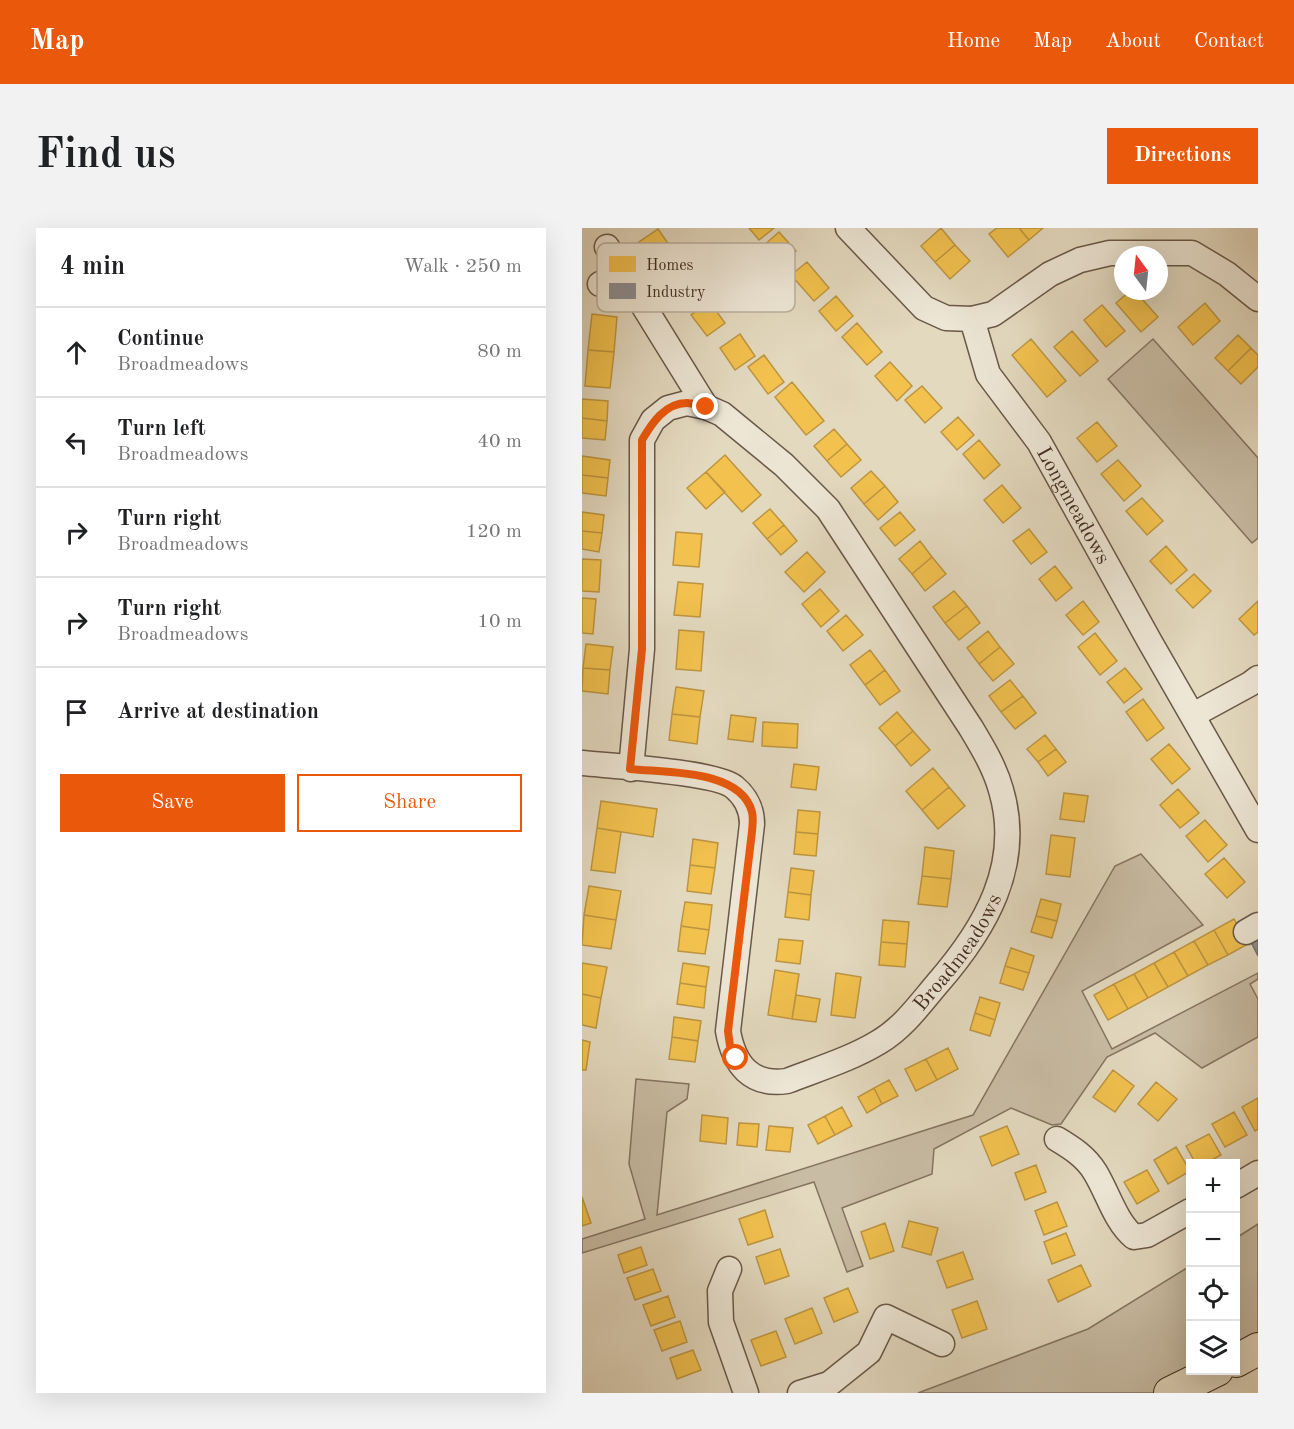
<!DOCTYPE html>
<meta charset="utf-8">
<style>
body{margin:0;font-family:"Old Standard TT",serif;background:#f2f2f2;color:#202124}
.controls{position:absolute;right:18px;bottom:18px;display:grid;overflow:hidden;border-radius:0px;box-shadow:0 6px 24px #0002}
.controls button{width:54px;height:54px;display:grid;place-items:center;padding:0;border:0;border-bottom:2px solid #e0e0e0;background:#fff;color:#202124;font:30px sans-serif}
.compass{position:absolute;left:532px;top:18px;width:54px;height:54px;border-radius:50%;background:#fff;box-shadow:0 6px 24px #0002;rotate:345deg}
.stop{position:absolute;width:18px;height:18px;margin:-14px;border:4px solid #ea580c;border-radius:50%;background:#fff}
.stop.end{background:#ea580c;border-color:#fff;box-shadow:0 2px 6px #0008}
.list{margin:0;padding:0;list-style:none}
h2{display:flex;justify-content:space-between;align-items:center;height:78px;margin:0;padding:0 24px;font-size:26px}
h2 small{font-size:20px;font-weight:400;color:#757577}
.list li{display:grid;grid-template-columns:39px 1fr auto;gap:18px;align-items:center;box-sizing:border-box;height:90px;padding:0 24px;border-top:2px solid #e0e0e0}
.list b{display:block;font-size:22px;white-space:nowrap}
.list p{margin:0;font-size:20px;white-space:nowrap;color:#757577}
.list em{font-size:20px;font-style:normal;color:#757577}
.actions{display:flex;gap:12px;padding:18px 24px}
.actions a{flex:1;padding:14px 0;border:2px solid #ea580c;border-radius:0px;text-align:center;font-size:21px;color:#ea580c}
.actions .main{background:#ea580c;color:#fff}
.icon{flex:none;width:33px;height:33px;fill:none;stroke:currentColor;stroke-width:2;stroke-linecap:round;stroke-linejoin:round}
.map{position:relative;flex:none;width:676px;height:1165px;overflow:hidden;border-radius:0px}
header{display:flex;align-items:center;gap:36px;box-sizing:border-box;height:84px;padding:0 30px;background:#ea580c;color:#fff}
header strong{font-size:28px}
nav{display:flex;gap:33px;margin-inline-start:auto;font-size:21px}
.intro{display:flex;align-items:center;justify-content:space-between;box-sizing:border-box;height:144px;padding:0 36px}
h1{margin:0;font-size:42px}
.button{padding:15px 27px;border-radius:0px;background:#ea580c;color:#fff;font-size:21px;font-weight:700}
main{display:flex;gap:36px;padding:0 36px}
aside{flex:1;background:#fff;border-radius:0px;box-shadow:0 6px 24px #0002}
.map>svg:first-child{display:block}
.green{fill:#c8bca4;stroke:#857462;stroke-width:1.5}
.homes{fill:#f2c14e;stroke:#bd9540;stroke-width:1.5}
.industry{fill:#8d8d92;stroke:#767070;stroke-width:1.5}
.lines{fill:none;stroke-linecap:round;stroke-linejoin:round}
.minor-casing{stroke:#6a5848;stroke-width:27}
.major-casing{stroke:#422d20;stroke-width:34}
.minor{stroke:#ede6d5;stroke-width:24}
.major{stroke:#e3d9bf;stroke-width:32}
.route{stroke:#ea580c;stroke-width:8}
.labels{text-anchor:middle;stroke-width:6;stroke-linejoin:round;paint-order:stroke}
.street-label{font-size:21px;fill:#422d20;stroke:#ede6d5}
.key{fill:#ede6d5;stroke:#baae9f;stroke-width:1.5}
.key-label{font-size:16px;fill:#422d20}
</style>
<header>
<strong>Map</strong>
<nav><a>Home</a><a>Map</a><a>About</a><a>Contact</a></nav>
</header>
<div class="intro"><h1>Find us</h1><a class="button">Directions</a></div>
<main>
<aside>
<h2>4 min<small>Walk · 250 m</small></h2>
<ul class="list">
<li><svg class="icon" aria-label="ahead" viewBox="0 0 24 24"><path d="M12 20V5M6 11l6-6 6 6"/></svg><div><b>Continue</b><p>Broadmeadows</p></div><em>80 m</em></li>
<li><svg class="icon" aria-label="left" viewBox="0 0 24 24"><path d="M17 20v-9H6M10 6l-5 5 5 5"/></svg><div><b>Turn left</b><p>Broadmeadows</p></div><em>40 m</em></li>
<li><svg class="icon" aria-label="right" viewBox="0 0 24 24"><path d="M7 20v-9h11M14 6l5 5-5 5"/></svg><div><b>Turn right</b><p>Broadmeadows</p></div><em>120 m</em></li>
<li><svg class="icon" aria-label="right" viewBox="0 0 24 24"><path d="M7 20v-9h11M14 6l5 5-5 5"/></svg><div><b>Turn right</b><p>Broadmeadows</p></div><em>10 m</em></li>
<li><svg class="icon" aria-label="arrive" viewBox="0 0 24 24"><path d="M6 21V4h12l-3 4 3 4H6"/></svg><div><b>Arrive at destination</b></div></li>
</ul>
<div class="actions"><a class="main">Save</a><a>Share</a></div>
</aside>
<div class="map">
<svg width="676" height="1165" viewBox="0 0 676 1165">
<rect width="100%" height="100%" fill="#e3d9bf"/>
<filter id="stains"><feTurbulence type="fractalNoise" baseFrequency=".00333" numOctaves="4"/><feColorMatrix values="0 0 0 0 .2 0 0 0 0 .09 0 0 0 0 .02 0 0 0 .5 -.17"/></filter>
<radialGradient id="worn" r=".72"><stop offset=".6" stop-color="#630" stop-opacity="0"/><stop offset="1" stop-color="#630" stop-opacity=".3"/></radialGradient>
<path class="green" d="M 571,111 L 676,230 L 676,310 L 670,315 L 526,151 Z
M 559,626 L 621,697 L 500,763 L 530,821 L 676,745 L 676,751 L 668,756 L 676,771 L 676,809 L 620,840 L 573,805 L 525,829 L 479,896 L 470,897 L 429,880 L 352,921 L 350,946 L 260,980 L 281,1038 L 265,1044 L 232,954 L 0,1025 L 0,1011 L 63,991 L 47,936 L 54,851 L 107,856 L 105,871 L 85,884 L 75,987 L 391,887 L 533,638 Z
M 676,996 L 676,1121 L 654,1133 L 654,1010 Z
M 608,1038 L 608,1142 L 588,1165 L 336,1165 L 506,1101 Z"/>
<path class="homes" d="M 167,0 L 192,0 L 177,12 Z
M 359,0 L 373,17 L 353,34 L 339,18 Z
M 415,0 L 437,0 L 447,12 L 426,29 L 407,6 Z
M 437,0 L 461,0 L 447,12 Z
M 76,1 L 90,21 L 70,34 L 57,14 Z
M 197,4 L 214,23 L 197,38 L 181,18 Z
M 373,17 L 388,33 L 368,51 L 353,34 Z
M 225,34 L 247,60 L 232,73 L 209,47 Z
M 548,63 L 553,63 L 576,89 L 559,104 L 534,75 Z
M 254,68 L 271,88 L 254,103 L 237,83 Z
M 127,73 L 143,95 L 125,108 L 109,87 Z
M 623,75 L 638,93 L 611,117 L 596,99 Z
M 520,77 L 543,103 L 524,119 L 502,92 Z
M 10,86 L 35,89 L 32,124 L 6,122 Z
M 275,95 L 300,124 L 285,137 L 260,109 Z
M 490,103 L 516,133 L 498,148 L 472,119 Z
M 158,106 L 173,128 L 153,142 L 138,120 Z
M 656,107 L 669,120 L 646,143 L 633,130 Z
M 449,111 L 484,153 L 465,169 L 430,127 Z
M 669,120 L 676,127 L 676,139 L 659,156 L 646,143 Z
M 6,122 L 32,124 L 28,160 L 3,158 Z
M 182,127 L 202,154 L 186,166 L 166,139 Z
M 308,134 L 330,158 L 315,173 L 293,148 Z
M 210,154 L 242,193 L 224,207 L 193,169 Z
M 340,158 L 360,180 L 343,195 L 323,172 Z
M 0,171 L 26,173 L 25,193 L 0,190 Z
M 376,189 L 392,207 L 375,222 L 359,204 Z
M 0,190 L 25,193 L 23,212 L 0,210 Z
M 515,194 L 535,218 L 515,234 L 495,210 Z
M 252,201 L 265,216 L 245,233 L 232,218 Z
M 397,212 L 418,237 L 402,251 L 381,226 Z
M 265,216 L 279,232 L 259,249 L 245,233 Z
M 143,227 L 179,267 L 160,284 L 124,244 Z
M 0,228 L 28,232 L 26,250 L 0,247 Z
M 536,232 L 559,258 L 542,273 L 519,246 Z
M 289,243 L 303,258 L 282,276 L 269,260 Z
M 124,244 L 143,264 L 124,281 L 105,260 Z
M 0,247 L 26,250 L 24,268 L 0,265 Z
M 420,257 L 439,280 L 421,295 L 402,272 Z
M 303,258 L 316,274 L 296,292 L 282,276 Z
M 560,270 L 581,293 L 565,307 L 544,283 Z
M 188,281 L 202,297 L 185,311 L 171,295 Z
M 0,284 L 22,287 L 20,305 L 0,303 Z
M 318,284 L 333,302 L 313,318 L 298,300 Z
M 202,297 L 215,313 L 199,327 L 185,311 Z
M 447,301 L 465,324 L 449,336 L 431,313 Z
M 0,303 L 20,305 L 17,324 L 0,321 Z
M 94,304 L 120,306 L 117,339 L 91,337 Z
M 338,313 L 350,329 L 330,346 L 317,331 Z
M 584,318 L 605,342 L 589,356 L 568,333 Z
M 225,324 L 243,344 L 222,364 L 203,344 Z
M 350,329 L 364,346 L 343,363 L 330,346 Z
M 0,331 L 19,332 L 17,364 L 0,363 Z
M 473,338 L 490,360 L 474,373 L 457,351 Z
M 612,346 L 629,363 L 611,380 L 594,362 Z
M 96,354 L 121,356 L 118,389 L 92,387 Z
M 238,361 L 257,383 L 239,399 L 220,376 Z
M 372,363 L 385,378 L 363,395 L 351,379 Z
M 0,370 L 14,371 L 11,406 L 0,405 Z
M 501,373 L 517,394 L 501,407 L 484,387 Z
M 676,373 L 676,404 L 672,407 L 657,391 Z
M 385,378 L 398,395 L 377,412 L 363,395 Z
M 264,387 L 281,407 L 261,423 L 245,403 Z
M 97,402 L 122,404 L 119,443 L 94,441 Z
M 406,403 L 418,419 L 397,436 L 385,420 Z
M 513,405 L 535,433 L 518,447 L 496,419 Z
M 4,416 L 31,419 L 28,442 L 1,440 Z
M 418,419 L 432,436 L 411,453 L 397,436 Z
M 288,422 L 303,442 L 283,457 L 268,437 Z
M 1,440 L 28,442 L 26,466 L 0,463 Z
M 543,440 L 560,461 L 542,475 L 525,454 Z
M 303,442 L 318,463 L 298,477 L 283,457 Z
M 428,452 L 441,468 L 419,484 L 407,468 Z
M 94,459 L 122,463 L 118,489 L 90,486 Z
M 441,468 L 454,485 L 433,501 L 419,484 Z
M 561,471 L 582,500 L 565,513 L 544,484 Z
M 315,484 L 331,503 L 313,518 L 297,500 Z
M 90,486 L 118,489 L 115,516 L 87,512 Z
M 149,487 L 174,490 L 171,514 L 146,511 Z
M 181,494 L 216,496 L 215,520 L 180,518 Z
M 331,503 L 348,522 L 329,538 L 313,518 Z
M 463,507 L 474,521 L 456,534 L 445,521 Z
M 587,516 L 608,541 L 590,556 L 569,531 Z
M 474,521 L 484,534 L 466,548 L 456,534 Z
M 212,536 L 237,539 L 234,562 L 209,559 Z
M 351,540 L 367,559 L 340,582 L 324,563 Z
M 367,559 L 383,578 L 356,601 L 340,582 Z
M 596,561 L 617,585 L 598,600 L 578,577 Z
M 482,565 L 506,568 L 502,594 L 478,591 Z
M 19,573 L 75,581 L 71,609 L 15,600 Z
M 216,582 L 238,584 L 236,606 L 214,604 Z
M 623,592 L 645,617 L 626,634 L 604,608 Z
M 15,600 L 39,604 L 33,645 L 9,642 Z
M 214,604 L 236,606 L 234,628 L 212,626 Z
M 469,607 L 493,610 L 488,649 L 464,646 Z
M 111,611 L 136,615 L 133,640 L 108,637 Z
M 343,619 L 372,623 L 369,651 L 340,648 Z
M 642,630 L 663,654 L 645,670 L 623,646 Z
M 108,637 L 133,640 L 129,666 L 105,663 Z
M 209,640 L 232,643 L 229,667 L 206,664 Z
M 340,648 L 369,651 L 365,679 L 336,676 Z
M 7,658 L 39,663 L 34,692 L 2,687 Z
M 206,664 L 229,667 L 227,692 L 203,689 Z
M 459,671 L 479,676 L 475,693 L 454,688 Z
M 103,674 L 130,677 L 127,702 L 99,698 Z
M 2,687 L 34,692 L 29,721 L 0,717 Z
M 454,688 L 475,693 L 470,710 L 449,704 Z
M 652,691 L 666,716 L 646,727 L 632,702 Z
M 301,692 L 327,694 L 325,716 L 299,714 Z
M 99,698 L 127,702 L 123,726 L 96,723 Z
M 632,702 L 646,727 L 626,737 L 612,713 Z
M 197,711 L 221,713 L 218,736 L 194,733 Z
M 612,713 L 626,737 L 606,748 L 592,724 Z
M 299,714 L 325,716 L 323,739 L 297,737 Z
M 429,720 L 452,728 L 447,745 L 423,738 Z
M 592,724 L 606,748 L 586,759 L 572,735 Z
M 0,735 L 25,739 L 19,770 L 0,766 Z
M 101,735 L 127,739 L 124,759 L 98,755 Z
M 572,735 L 586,759 L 566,770 L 552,746 Z
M 423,738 L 447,745 L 441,762 L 418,755 Z
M 193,742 L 217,746 L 210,791 L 186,787 Z
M 254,745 L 279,749 L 273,790 L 249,787 Z
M 552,746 L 566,770 L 546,781 L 532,756 Z
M 98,755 L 124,759 L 122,780 L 95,776 Z
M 532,756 L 546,781 L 526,792 L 512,767 Z
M 0,766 L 19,770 L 14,800 L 0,797 Z
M 214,767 L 238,771 L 234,794 L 210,791 Z
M 398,769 L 418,775 L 413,792 L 393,785 Z
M 393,785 L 413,792 L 408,808 L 388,802 Z
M 92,789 L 119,793 L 116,813 L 90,809 Z
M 90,809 L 116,813 L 113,834 L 87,831 Z
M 0,812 L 8,814 L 4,842 L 0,842 Z
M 366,820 L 376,841 L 355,852 L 344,831 Z
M 344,831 L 355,852 L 334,863 L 323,841 Z
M 531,842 L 552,858 L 533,884 L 511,869 Z
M 307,852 L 316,868 L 300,876 L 292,860 Z
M 574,854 L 595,871 L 576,893 L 556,876 Z
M 292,860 L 300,876 L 285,885 L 276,869 Z
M 676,870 L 676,901 L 673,903 L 660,879 Z
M 260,879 L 270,898 L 253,907 L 243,888 Z
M 652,884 L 665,907 L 643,919 L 630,896 Z
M 120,887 L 146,890 L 144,916 L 118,913 Z
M 243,888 L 253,907 L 236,916 L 226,897 Z
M 157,895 L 177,896 L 175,919 L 155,917 Z
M 187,898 L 211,900 L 208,924 L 184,922 Z
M 425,898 L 437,926 L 410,938 L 398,909 Z
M 627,906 L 639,927 L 623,936 L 614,936 L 604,918 Z
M 594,919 L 608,943 L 586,956 L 572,932 Z
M 454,937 L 464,964 L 443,972 L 433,945 Z
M 565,942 L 577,963 L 555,976 L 542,954 Z
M 0,969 L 9,995 L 0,998 Z
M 475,974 L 485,998 L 462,1007 L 453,983 Z
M 183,982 L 191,1009 L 166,1017 L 157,991 Z
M 327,993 L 356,1000 L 349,1027 L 320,1019 Z
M 303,995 L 312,1023 L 288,1031 L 279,1004 Z
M 484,1005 L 493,1027 L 470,1036 L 462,1014 Z
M 59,1019 L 65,1037 L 42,1045 L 36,1027 Z
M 198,1021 L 207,1048 L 183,1056 L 174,1029 Z
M 381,1024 L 391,1051 L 365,1060 L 355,1033 Z
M 499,1037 L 509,1058 L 476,1074 L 466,1052 Z
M 71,1041 L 79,1063 L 53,1072 L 45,1050 Z
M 266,1060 L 276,1084 L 252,1094 L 242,1070 Z
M 86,1068 L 93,1089 L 69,1098 L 61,1077 Z
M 395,1073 L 405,1101 L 380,1110 L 370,1082 Z
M 230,1080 L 240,1105 L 213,1116 L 203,1091 Z
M 98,1093 L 105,1114 L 80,1123 L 72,1102 Z
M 194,1103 L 204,1129 L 179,1138 L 169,1112 Z
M 111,1122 L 119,1142 L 95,1151 L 88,1130 Z"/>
<path class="industry" d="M 676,710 L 676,728 L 669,714 Z"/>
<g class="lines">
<defs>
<g id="minor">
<path id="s1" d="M 266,0 L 342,80 L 364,90 L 390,91 L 406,146 L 457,214 L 568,414 L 676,602"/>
<path d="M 25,19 L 124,179"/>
<path d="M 18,56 L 40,43"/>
<path d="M 390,91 L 411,86 L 468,46 L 498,32 L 528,25 L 610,25 L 645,46 L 676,71"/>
<path d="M 611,487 L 668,456 L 676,450"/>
<path id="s2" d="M 0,535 C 30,538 134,544 152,559 C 164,569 170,581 170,596 L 146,803 C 152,837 169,858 205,853 C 236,841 269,831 297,814 C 321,800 338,776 355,756 C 403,701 441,637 419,562 C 413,540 401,520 389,500 L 246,281 L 202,237 L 140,186 L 124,179 L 105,175 L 86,180 L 71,192 L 60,212 L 60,421 L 49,541"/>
<path d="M 664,704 L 676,697"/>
<path d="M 475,911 C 490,920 504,929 513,944 C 526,965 533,993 552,1009 L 565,1007 L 608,983"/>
<path d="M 654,958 L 676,945"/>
<path d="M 147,1041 L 138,1063 L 139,1094 L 164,1165"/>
<path d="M 218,1165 L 247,1156 L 287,1124 L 304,1089 L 360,1116"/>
</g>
<path id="major" d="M 654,1133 L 676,1121
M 588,1165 L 635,1142"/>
</defs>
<use href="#minor" class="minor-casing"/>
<use href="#major" class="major-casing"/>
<use href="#minor" class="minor"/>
<use href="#major" class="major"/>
</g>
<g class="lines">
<path class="route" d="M 124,179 C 118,178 111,175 105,175 C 83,175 70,195 60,212 L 60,421 L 48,541 C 84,545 159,541 170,584 C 172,592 170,603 169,612 L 146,803 L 148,818 L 154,830"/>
</g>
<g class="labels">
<g class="street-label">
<text dy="7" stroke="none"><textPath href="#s1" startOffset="375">Longmeadows</textPath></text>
<text dy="7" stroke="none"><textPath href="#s2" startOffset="714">Broadmeadows</textPath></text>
</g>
</g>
<rect x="15" y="15" width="198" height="69" rx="9" class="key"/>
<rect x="27" y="28" width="27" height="16" fill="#f2c14e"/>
<rect x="27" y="55" width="27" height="16" fill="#8d8d92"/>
<g class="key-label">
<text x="64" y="42">Homes</text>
<text x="64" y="69">Industry</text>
</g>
<rect width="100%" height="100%" filter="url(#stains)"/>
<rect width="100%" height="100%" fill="url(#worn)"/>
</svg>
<div class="controls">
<button>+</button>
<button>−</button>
<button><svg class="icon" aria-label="locate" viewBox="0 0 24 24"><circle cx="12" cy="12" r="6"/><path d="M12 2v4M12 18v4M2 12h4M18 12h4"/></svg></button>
<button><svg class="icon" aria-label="layers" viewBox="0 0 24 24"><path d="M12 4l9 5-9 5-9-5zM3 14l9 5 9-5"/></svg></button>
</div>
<svg class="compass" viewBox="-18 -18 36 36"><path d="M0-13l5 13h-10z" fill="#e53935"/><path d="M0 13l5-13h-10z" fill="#757577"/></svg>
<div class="stop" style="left:154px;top:830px"></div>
<div class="stop end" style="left:124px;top:179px"></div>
</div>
</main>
